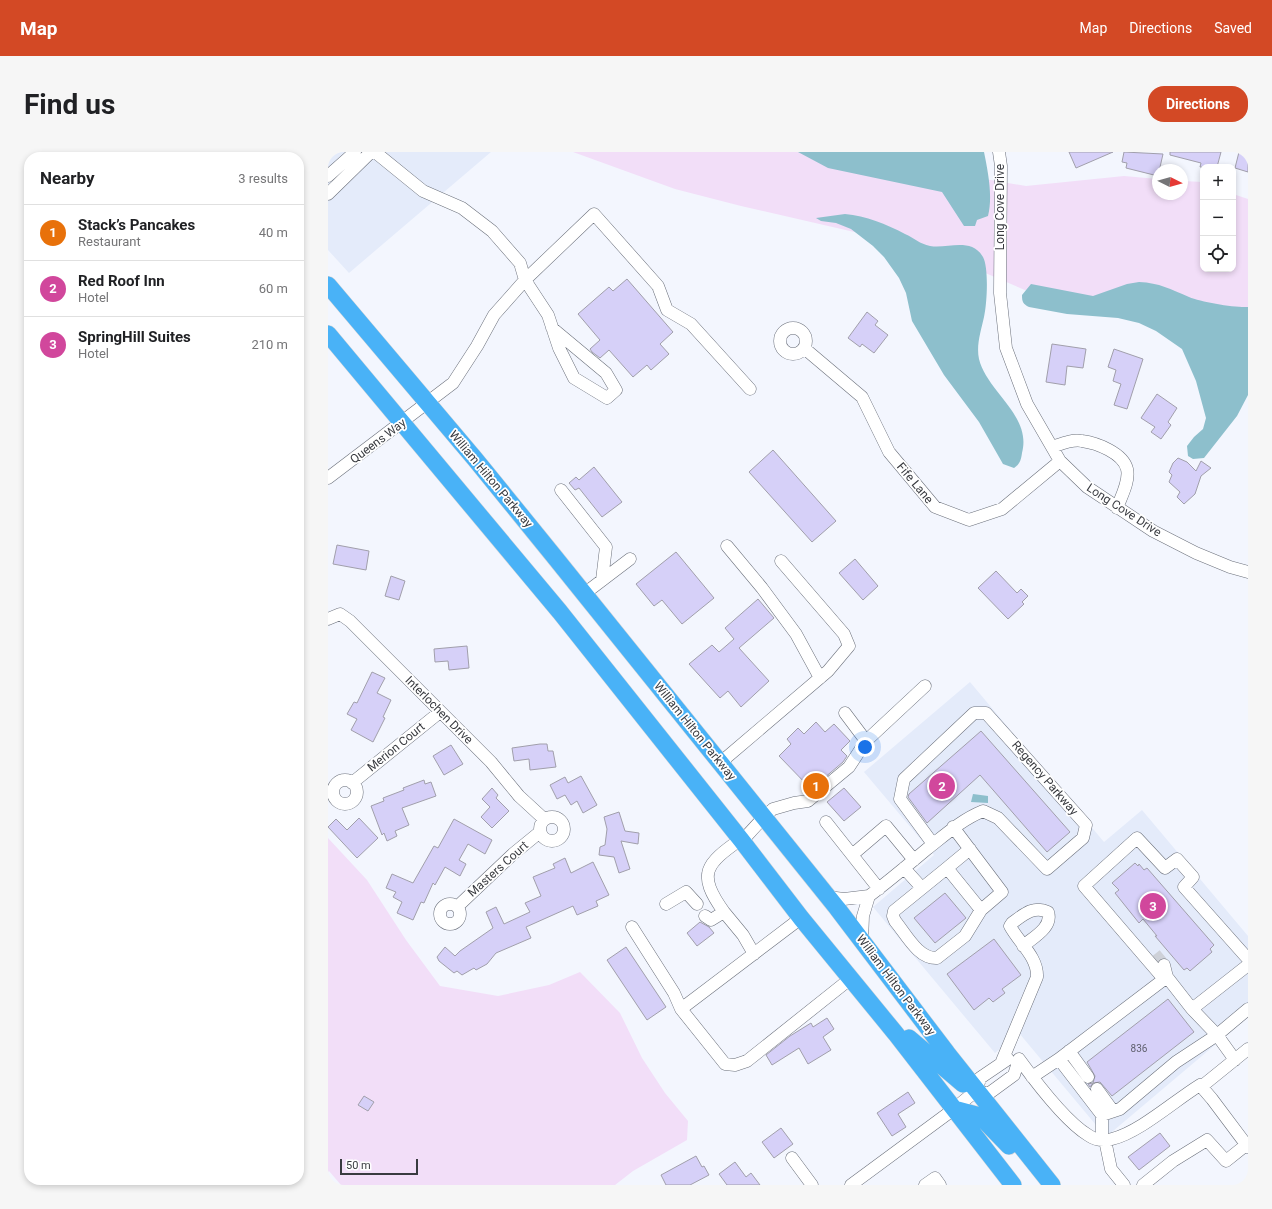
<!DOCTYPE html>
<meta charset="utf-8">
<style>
body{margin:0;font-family:Roboto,sans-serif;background:#f6f6f6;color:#202124}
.controls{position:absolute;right:12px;top:12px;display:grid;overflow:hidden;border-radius:8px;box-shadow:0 2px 6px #0003}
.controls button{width:36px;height:36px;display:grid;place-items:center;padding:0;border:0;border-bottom:1px solid #e0e0e0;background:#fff;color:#202124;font:20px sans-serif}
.compass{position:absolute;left:824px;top:12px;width:36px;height:36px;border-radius:50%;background:#fff;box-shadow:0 2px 6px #0003;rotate:95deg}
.scale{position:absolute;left:12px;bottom:10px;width:78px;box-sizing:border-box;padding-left:4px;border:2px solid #393b40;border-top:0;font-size:11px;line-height:14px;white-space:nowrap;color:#393b40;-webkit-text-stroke:3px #fff;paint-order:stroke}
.you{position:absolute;left:537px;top:595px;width:14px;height:14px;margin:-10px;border:3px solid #fff;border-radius:50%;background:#1a73e8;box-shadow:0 0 0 6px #1a73e833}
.badge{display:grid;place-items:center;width:26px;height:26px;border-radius:50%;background:#d34925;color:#fff;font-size:13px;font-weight:700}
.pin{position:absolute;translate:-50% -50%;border:2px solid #fff;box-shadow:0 1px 4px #0006}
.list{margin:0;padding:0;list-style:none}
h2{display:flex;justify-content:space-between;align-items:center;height:52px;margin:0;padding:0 16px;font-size:17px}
h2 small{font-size:13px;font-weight:400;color:#757577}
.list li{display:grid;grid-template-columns:26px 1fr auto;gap:12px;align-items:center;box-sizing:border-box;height:56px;padding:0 16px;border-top:1px solid #e0e0e0}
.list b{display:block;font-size:15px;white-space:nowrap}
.list p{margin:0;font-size:13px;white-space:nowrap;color:#757577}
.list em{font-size:13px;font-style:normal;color:#757577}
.icon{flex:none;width:22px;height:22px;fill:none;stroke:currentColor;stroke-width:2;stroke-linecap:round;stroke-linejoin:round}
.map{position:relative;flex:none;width:920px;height:1033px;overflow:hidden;border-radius:16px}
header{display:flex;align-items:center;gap:24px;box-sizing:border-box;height:56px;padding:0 20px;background:#d34925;color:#fff}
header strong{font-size:19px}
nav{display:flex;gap:22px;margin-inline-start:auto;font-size:14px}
.intro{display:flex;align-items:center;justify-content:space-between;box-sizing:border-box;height:96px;padding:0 24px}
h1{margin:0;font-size:28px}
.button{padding:10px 18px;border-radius:16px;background:#d34925;color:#fff;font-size:14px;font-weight:700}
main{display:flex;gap:24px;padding:0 24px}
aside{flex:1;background:#fff;border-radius:16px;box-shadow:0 2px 6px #0003}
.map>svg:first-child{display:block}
.built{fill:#e4ebfa}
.green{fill:#f2def8}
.water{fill:#8dbfcc}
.building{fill:#d6d0f8;stroke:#a19fab}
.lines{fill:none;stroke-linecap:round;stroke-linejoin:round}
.minor-tunnel{stroke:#ced1d8;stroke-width:12;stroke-dasharray:12 6;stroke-linecap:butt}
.minor-casing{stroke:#6b707b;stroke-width:13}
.highway-casing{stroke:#d3d4d5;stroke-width:18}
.minor{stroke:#fff;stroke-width:12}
.highway{stroke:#49b2f7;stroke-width:17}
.labels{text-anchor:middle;stroke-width:3.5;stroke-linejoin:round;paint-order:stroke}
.number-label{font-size:10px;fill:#60606e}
.street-label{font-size:12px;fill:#393b40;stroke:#fff}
</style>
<header>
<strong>Map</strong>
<nav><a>Map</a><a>Directions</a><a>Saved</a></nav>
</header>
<div class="intro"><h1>Find us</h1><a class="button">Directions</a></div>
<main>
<aside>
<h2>Nearby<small>3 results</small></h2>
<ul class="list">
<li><span class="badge" style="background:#e8710a">1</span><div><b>Stack’s Pancakes</b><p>Restaurant</p></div><em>40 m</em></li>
<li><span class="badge" style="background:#d1479c">2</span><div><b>Red Roof Inn</b><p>Hotel</p></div><em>60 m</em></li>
<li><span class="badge" style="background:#d1479c">3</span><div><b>SpringHill Suites</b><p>Hotel</p></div><em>210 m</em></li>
</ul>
</aside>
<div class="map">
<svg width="920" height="1033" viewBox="0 0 920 1033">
<rect width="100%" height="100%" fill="#f3f6fe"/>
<path class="built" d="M 0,0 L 163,0 L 21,121 L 0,98 Z
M 642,530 L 776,690 L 814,658 L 920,784 L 920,865 L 778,985 L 691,881 L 667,901 L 545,755 L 606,703 L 536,620 Z"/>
<path class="green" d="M 245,0 L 540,0 L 587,15 L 698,34 L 796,24 L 830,27 L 830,42 L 854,42 L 854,29 L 875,30 L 875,117 L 905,117 L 905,42 L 920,47 L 920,193 L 718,147 L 641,114 L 561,88 L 413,54 L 347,37 Z
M 0,686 L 39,728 L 78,788 L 112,834 L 170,844 L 221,833 L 252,820 L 292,861 L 314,906 L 337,941 L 360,969 L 359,988 L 305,1019 L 287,1033 L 13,1033 L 1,1019 L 0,1020 Z"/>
<path class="water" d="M 470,0 L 656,0 C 660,20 665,44 660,64 L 649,68 L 647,74 L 636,74 L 614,40 L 500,16 Z
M 517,62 C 538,64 558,72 577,82 C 586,86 592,92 602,94 C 620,97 643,85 655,105 C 661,116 659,152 656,165 C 653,179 648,193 651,207 C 659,240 704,263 694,301 C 693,308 692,312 686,316 L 675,312 L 651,270 L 616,223 L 584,169 L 578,141 L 571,126 L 556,105 L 545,94 L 523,77 L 508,71 L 493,69 L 488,66 Z
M 811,130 C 832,131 842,137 861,145 C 873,150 908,156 920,155 L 920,243 L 909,264 L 876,306 L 865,307 L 860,304 L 859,294 L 866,285 L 875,277 L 878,266 L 868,229 L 854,197 L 828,179 L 811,171 L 790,166 L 739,162 L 701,155 C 695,152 694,150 694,143 L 703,132 L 765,144 L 799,132 Z
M 645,642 L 660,644 L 660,651 L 643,650 Z"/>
<path class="building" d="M 741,0 L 785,0 L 748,16 Z
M 796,0 L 835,2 L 830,24 L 798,16 L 799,11 L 794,10 Z
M 842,0 L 893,0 L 889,15 L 872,15 L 873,11 L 842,3 Z
M 911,0 L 920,0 L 920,20 L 907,16 Z
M 299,127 L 345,180 L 332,192 L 341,202 L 323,218 L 319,213 L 305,225 L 281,198 L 272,206 L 264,200 L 262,197 L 272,188 L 250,162 L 281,135 L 285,139 Z
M 539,160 L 550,169 L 547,173 L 560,183 L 546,201 L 534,192 L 532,195 L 520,186 Z
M 724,192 L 758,197 L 755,216 L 739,214 L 737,233 L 718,230 Z
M 786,197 L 815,207 L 799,257 L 786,253 L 793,232 L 785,229 L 788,218 L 780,215 Z
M 829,242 L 849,256 L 840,270 L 843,273 L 833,287 L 823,280 L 827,275 L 813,266 Z
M 445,298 L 508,369 L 484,390 L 421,320 Z
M 850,306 L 859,310 L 868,319 L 873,309 L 883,316 L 873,324 L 867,342 L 856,352 L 849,345 L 852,340 L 841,330 L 844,323 L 841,320 L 845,311 Z
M 266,315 L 294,350 L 274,365 L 251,336 L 247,338 L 241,331 L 248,325 L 251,328 Z
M 9,393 L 41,399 L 38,418 L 5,412 Z
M 348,400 L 386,446 L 354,472 L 334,448 L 326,454 L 308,432 Z
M 527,407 L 550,434 L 535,448 L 511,421 Z
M 668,419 L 689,441 L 693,437 L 700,444 L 694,450 L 696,452 L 680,467 L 650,436 Z
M 63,424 L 77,429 L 71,448 L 57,444 Z
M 430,447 L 446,466 L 411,496 L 441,529 L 413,555 L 400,539 L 392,546 L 361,512 L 384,493 L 391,500 L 406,487 L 397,476 Z
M 139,494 L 141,516 L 121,518 L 120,509 L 107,510 L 106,497 Z
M 44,520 L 57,526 L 49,541 L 63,548 L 55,565 L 57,566 L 45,590 L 23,578 L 29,567 L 19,562 L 26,550 L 29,551 Z
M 488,570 L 497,580 L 506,572 L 522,589 L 513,598 L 519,604 L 515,610 L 483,637 L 451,604 L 463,592 L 459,587 L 470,576 L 476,582 Z
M 653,579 L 742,680 L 719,700 L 652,623 L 599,671 L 580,645 L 581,642 Z
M 212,592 L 219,592 L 220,599 L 225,599 L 228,615 L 202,618 L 201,607 L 186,609 L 184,596 Z
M 123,593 L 135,612 L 116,623 L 105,604 Z
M 253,624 L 269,653 L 255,661 L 249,649 L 243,653 L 237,643 L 229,647 L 222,633 L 237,625 L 240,631 Z
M 96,628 L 97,632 L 103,630 L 108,644 L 74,656 L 81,673 L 67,679 L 69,684 L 59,689 L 56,681 L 54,683 L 43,654 L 56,649 L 55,646 L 76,638 L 75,636 Z
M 164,636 L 170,643 L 168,646 L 181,659 L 164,676 L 153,665 L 162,655 L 154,647 Z
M 516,636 L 533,655 L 516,669 L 499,650 Z
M 291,660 L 297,679 L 311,681 L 310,692 L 293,689 L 302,717 L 291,721 L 286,705 L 271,703 L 272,695 L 277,693 L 279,677 L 276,665 Z
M 31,666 L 50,686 L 29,706 L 0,675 L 8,667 L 19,678 Z
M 126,667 L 164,688 L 157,702 L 140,692 L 131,708 L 138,712 L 132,724 L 117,715 L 107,733 L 105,731 L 96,751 L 93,750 L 85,768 L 69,761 L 74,750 L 65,745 L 68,740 L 58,736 L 64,722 L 85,731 L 106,694 L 110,696 Z
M 237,706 L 243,721 L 265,710 L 281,743 L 268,749 L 270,754 L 249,763 L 245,754 L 198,775 L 203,786 L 168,801 L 159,812 L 148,818 L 146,816 L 134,823 L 129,819 L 126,821 L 111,809 L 109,805 L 117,795 L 127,804 L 132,799 L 165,776 L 158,760 L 168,755 L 176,772 L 202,760 L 197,751 L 213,744 L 205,725 L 227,716 L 225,712 Z
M 807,711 L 810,714 L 811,712 L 816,718 L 819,716 L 886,793 L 882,797 L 884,800 L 862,819 L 859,816 L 856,818 L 827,784 L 829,784 L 815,767 L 811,771 L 787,741 L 791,738 L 784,731 Z
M 617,741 L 638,766 L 607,791 L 586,766 Z
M 372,770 L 381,775 L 386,781 L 369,794 L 359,781 Z
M 666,787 L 693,823 L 674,837 L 677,841 L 665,850 L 661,846 L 646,858 L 619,822 Z
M 298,795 L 338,855 L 319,868 L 279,808 Z
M 840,847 L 866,880 L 784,944 L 772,930 L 765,931 L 762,935 L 760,932 L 765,931 L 767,924 L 759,910 Z
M 499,866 L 506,877 L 495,885 L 503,898 L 480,912 L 471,896 L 444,913 L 438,903 L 462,884 L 483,871 L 485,875 Z
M 580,940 L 587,951 L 570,962 L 578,975 L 564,984 L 549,961 Z
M 36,944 L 46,950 L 40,959 L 30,953 Z
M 453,976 L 465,992 L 446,1006 L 434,990 Z
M 832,981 L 842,994 L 811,1018 L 800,1005 Z
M 368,1004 L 374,1015 L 376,1014 L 381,1023 L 362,1033 L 338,1033 L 333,1023 Z
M 407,1010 L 418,1025 L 423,1021 L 432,1033 L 399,1033 L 391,1022 Z"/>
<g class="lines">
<path class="minor-tunnel" d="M 827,802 L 836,813"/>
<defs>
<path id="minor" d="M 671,0 L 673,14 L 672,141 L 678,196 L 699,252 L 732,309 L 759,335 L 825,379 L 868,401 L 902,415 L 920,420
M 0,24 L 27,0
M 0,42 L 43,0
M 224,176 L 278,221 L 288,238 L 279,246 L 246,226 L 231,196 L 220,163 L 197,128 L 266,62 L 330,134 L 339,158 L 363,172 L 422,237
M452 189a13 13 0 1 1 26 0a13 13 0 1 1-26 0Z
M 476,196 L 534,245 L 561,300 L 607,355 L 641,368 L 674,357 L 732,309
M 724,295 C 733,292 744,287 754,289 C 769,291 795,301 799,317 C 802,329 793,345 789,356
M 0,326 L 125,231 L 149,194 L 166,163 L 197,128 L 192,111 L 164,79 L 134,56 L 95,39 L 47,0
M 233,338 L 278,395 L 274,428
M 399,394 L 434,436 L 468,482 L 492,526
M 256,442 L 302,407
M 0,467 L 12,462 L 22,469 L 163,610 L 191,644 L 216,667
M 517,561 L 538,589
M 394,613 L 399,605 L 500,519 L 521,494 L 516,482 L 453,409
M5 640a12 12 0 1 1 24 0a12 12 0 1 1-24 0Z
M 24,631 L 112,560
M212 677a12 12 0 1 1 24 0a12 12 0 1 1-24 0Z
M 498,670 L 551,737
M 625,675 L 674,740 L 653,758 L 619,716 L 642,697
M 414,689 L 436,665 L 445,657 L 466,651 L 480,649 L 521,615 L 538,589 L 597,534
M 524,703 L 558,674 L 586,708
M 576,716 L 594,736
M 619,716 L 566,759 L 565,764 L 567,769 C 578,782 590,807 609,806 L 637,784 L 653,758
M 541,744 C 561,729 580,713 599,697 C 617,683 633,668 655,659 L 670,666 L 719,717 L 755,686 L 758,673 L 658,561 L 646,561 L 576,627 L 572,647 L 605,692
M 500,745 L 516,747 L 541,744 L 535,764 L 534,789
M 338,752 L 358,740 L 369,752
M112 762a10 10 0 1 1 20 0a10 10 0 1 1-20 0Z
M 129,755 L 185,702 L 212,680
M 396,760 L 415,783 L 426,802
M 377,764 L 383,768 L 396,760 C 368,721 378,712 413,687
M 473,766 L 353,857 L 397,912 L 407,913 L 419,909 L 522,827
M 304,775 L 346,841 L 353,857
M 836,813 L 839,825
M 836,827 L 756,734 L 809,686 L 837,716 L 849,707 L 865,725 L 856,735 L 920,807
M 741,899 L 760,925
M 691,907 C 707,929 737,969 760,983 C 767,988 776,989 784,987 C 812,980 846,949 872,933 L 884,947 L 920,995
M 907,908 L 889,883 L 864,857 L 920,813
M 674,909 L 709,825 C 710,805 691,791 682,774 L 684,771 C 695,763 706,753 720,760 C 725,775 706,785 695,794
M 704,925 L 731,907
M 873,935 L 920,897
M 769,937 L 785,959
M 649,938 L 660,942 L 686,923 L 691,907
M 774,963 L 792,957 L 848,910 L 889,883 L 920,857
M 774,988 L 774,963 L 731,907 L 839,825 L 864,857
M 777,988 L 783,1017 L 796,1033
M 464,1006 L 484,1033
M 523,1033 L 626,957 L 649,938 L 652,926 L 680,907
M 597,1033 L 607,1026 L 612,1033
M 815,1033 L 845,1009 L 879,988 L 898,1009 L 918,993"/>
<path id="highway" d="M 0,133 L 147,307 L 225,403 L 509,756 L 619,901 L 724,1033
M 0,182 L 232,460 L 414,689 L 473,766 L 568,882 L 685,1033
M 581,886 L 635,932
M 626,957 L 652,964 L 681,994"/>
</defs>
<use href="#minor" class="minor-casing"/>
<use href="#highway" class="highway-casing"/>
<use href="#minor" class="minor"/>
<use href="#highway" class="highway"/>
</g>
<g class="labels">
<g class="number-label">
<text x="811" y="900">836</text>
</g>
<g class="street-label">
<text transform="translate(672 55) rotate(-90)" y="4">Long Cove Drive</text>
<text transform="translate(50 289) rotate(-37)" y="4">Queens Way</text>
<text transform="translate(163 327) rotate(50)" y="4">William Hilton Parkway</text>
<text transform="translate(587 331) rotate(50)" y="4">Fife Lane</text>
<text transform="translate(796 358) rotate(33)" y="4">Long Cove Drive</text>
<text transform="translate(111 558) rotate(45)" y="4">Interlochen Drive</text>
<text transform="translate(367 579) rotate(51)" y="4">William Hilton Parkway</text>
<text transform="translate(68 595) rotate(-39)" y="4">Merion Court</text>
<text transform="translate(717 626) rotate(49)" y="4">Regency Parkway</text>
<text transform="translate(170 717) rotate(-42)" y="4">Masters Court</text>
<text transform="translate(568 833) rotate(53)" y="4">William Hilton Parkway</text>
</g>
</g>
</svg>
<div class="controls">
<button>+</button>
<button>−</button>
<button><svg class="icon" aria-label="locate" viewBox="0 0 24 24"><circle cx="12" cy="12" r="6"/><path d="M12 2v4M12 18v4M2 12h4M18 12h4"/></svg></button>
</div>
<svg class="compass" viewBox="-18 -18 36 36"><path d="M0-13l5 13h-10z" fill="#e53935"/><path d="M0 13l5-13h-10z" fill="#757577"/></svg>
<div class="scale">50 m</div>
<div class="you"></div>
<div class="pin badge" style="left:488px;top:634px;background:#e8710a">1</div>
<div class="pin badge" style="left:614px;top:634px;background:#d1479c">2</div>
<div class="pin badge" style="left:825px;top:754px;background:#d1479c">3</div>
</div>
</main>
